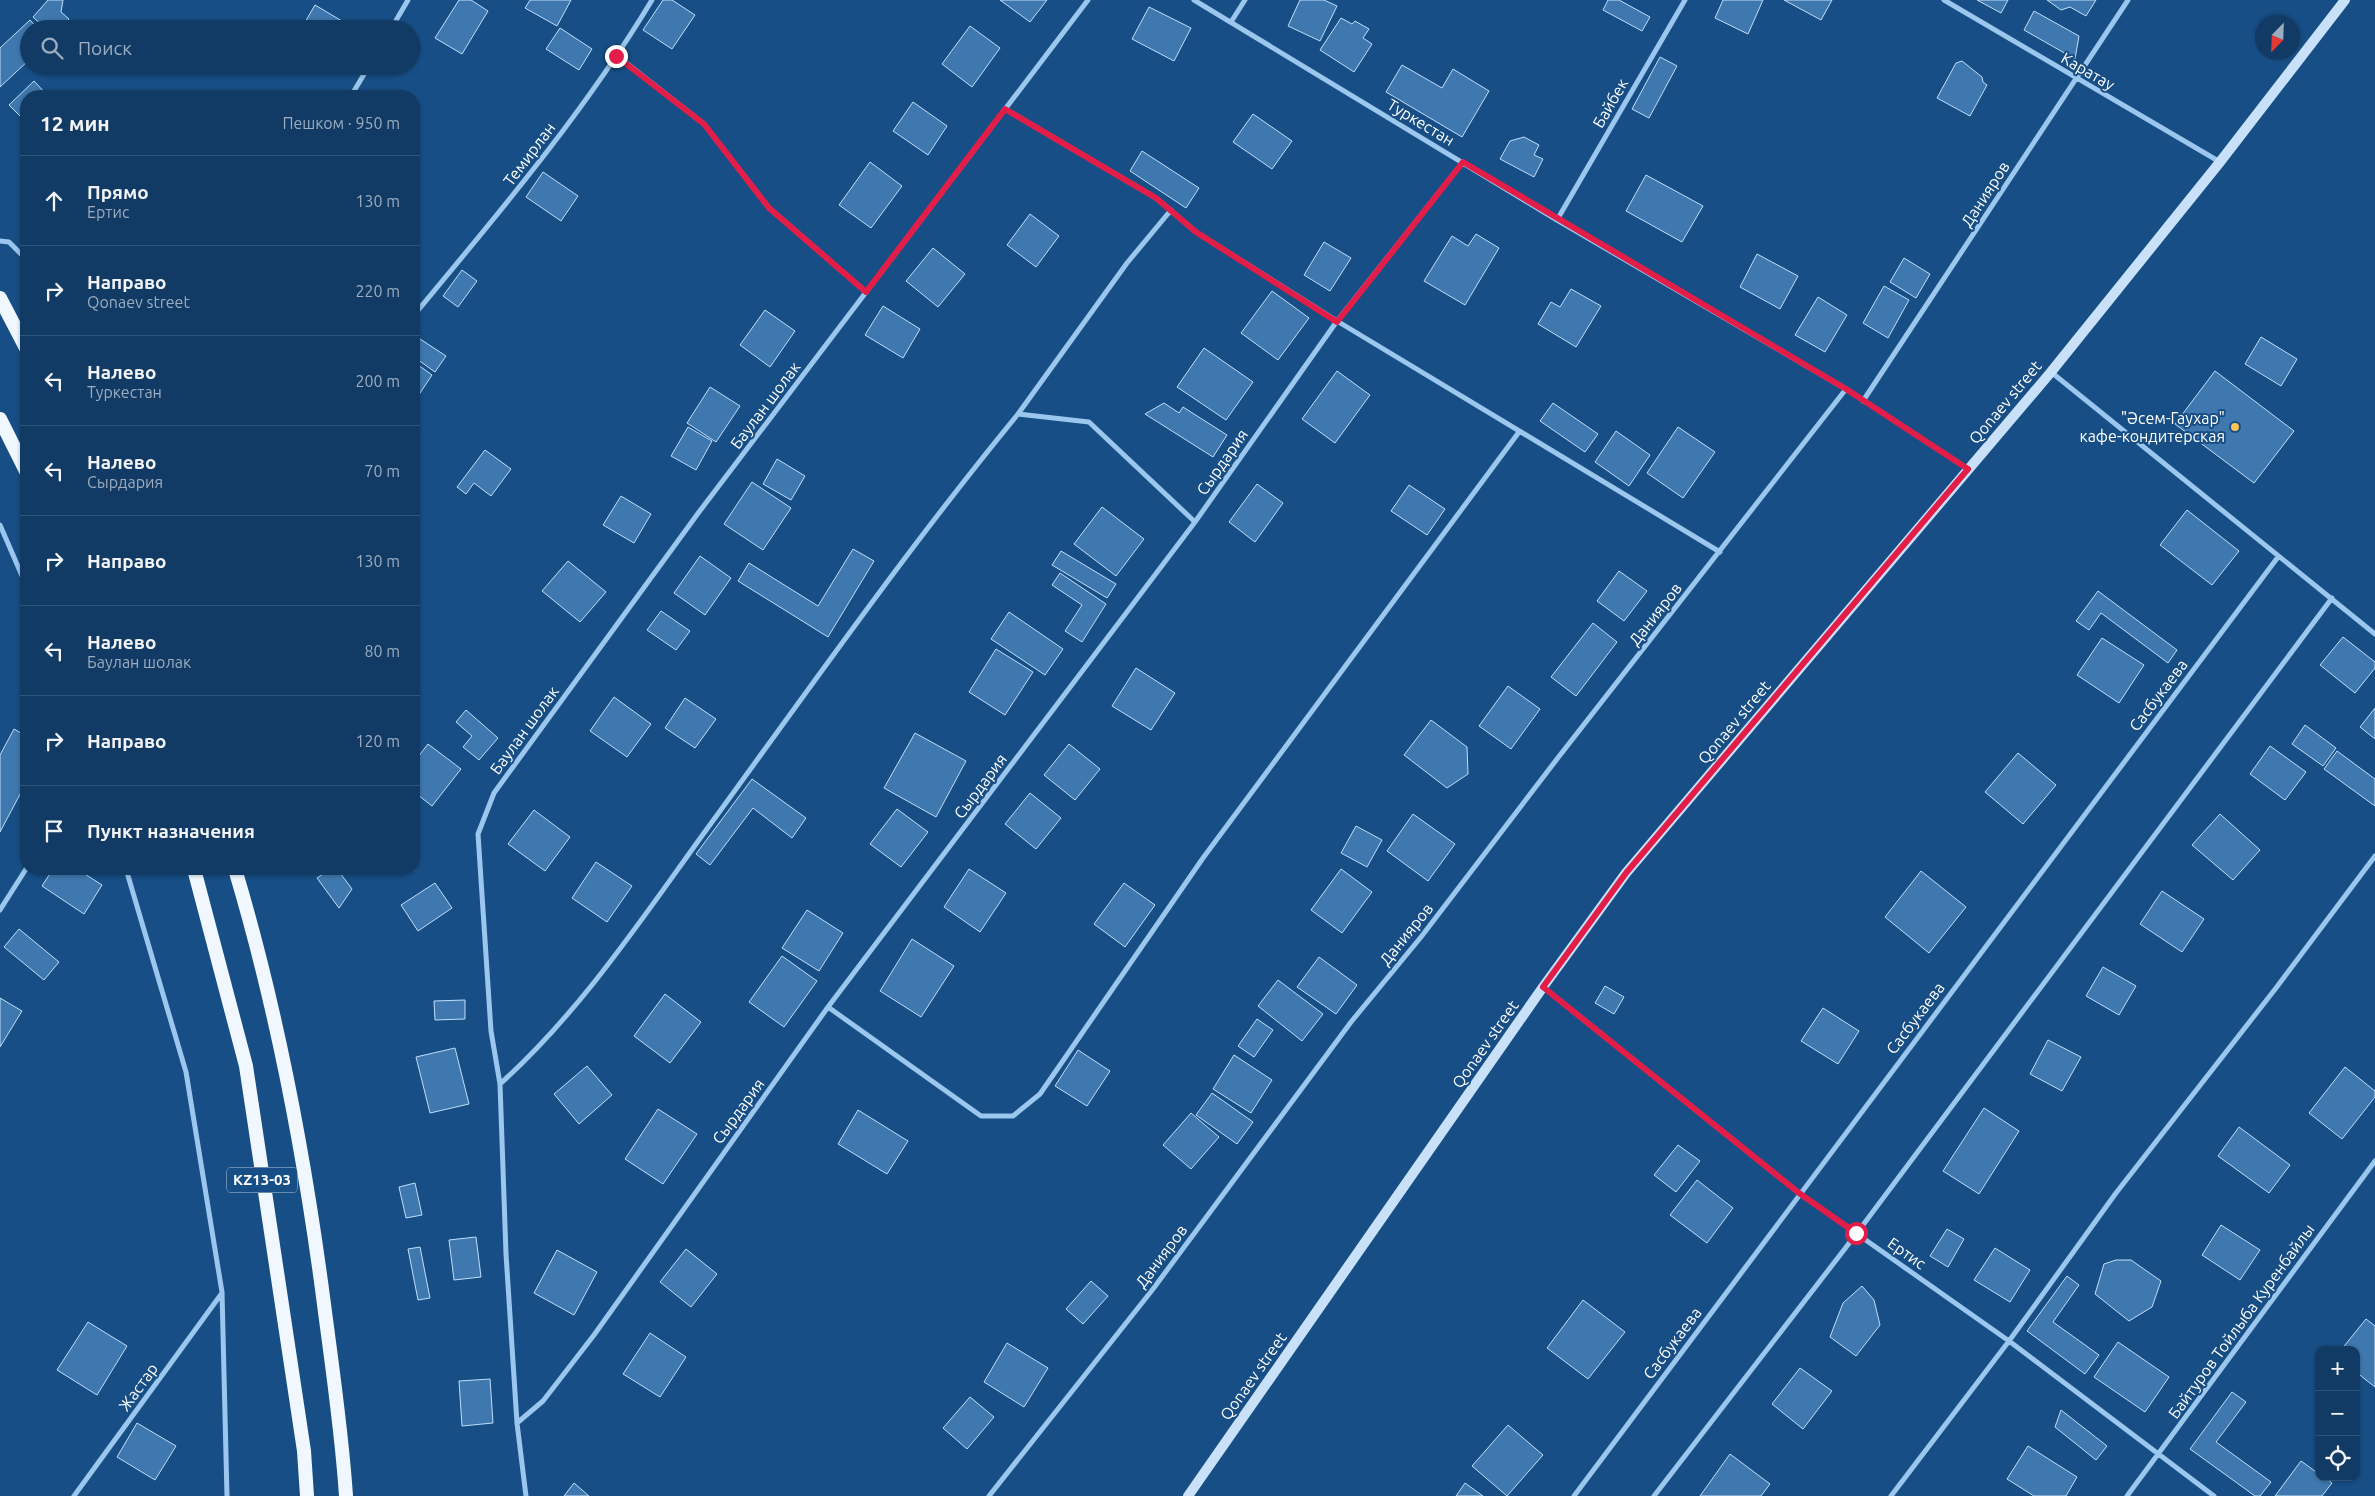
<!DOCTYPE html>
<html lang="ru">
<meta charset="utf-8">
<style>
body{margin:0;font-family:Ubuntu,sans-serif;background:#1a416a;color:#f1f3f6}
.controls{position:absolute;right:15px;bottom:15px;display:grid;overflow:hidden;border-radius:10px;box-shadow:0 1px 4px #0004}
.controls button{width:45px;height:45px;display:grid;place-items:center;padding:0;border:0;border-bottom:1px solid #305478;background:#113a64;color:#f1f3f6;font:25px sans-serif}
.compass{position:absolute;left:2255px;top:15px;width:45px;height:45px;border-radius:50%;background:#113a64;box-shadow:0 1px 4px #0004;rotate:203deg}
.stop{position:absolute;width:15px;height:15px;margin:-11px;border:4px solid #e11d48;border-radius:50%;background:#fff}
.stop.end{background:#e11d48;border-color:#fff;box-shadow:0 1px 5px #0008}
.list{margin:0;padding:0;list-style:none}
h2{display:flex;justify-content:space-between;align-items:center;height:65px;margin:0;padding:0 20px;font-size:21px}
h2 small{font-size:16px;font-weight:400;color:#9cadbf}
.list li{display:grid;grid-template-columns:32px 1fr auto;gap:15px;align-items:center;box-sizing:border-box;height:90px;padding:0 20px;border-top:1px solid #305478}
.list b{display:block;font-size:19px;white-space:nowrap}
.list p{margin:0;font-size:16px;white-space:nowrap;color:#9cadbf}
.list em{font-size:16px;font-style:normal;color:#9cadbf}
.icon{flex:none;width:28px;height:28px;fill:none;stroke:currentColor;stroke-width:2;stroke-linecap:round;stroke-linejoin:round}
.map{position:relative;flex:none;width:2375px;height:1496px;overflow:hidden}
.search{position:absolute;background:#113a64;box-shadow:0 1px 4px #0004;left:20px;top:20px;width:400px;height:55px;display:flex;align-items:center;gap:12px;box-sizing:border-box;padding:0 18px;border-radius:28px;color:#9cadbf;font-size:19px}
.panel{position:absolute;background:#113a64;box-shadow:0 1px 4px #0004;left:20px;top:90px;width:400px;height:785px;border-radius:20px}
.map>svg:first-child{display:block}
.building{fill:#3f78af;stroke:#c1defa}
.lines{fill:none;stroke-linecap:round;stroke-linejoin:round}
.minor{stroke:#9bc6ed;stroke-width:5}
.secondary{stroke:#c8e1f9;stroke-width:10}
.trunk{stroke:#f0f7ff;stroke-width:14}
.route{stroke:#e11d48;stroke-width:6}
.poi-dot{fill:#ffc357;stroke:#174e85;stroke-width:2}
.labels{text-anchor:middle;stroke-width:4;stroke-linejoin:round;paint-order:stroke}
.shield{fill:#174e85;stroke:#b9cada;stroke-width:1}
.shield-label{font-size:15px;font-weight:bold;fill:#fff}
.street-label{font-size:16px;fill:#fff;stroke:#174e85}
.poi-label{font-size:16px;fill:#fff;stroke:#174e85;text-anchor:end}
</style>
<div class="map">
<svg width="2375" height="1496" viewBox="0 0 2375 1496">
<rect width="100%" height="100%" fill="#174e85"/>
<path class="building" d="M 48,0 L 63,0 L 61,12 L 69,19 L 61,29 L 46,29 L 33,17 Z
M 459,0 L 471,0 L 488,11 L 462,54 L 435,38 Z
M 530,0 L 571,0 L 557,26 L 525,8 Z
M 663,0 L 672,0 L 695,15 L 672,49 L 643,30 Z
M 1000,0 L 1047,0 L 1030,22 Z
M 1300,0 L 1324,0 L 1337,6 L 1320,41 L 1288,26 Z
M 1608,0 L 1619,0 L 1650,17 L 1642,31 L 1603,10 Z
M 1723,0 L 1763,0 L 1748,34 L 1715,18 Z
M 1784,0 L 1832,0 L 1821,20 Z
M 1977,0 L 2008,0 L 2001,13 Z
M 2047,0 L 2096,0 L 2086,16 L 2070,7 L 2061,10 Z
M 315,5 L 347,24 L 345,29 L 301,29 Z
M 1149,7 L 1191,28 L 1174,61 L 1132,39 Z
M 2034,11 L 2079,36 L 2075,59 L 2024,30 Z
M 1341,18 L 1352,24 L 1355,21 L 1369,29 L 1363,38 L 1372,44 L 1354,72 L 1320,50 Z
M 30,20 L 38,29 L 29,29 L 29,60 L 0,87 L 0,48 Z
M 970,26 L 1000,48 L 972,87 L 942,64 Z
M 560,28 L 592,49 L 579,70 L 546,49 Z
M 1660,57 L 1677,66 L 1649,118 L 1632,109 Z
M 1962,61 L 1982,77 L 1983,82 L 1987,85 L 1970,116 L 1937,98 L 1956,63 Z
M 1402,65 L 1442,88 L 1453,69 L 1489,91 L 1462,137 L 1386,92 Z
M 34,81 L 48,96 L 26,96 L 26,122 L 9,105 Z
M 913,102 L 947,126 L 928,155 L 893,131 Z
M 1253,114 L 1292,141 L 1272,169 L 1233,142 Z
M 1524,137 L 1539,145 L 1534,155 L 1543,159 L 1534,177 L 1500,159 L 1510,141 Z
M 1142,151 L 1199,188 L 1186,208 L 1130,171 Z
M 870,162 L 902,186 L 871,228 L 839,205 Z
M 543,172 L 578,196 L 561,221 L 526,197 Z
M 1646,175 L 1703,206 L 1682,242 L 1626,211 Z
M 1030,214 L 1059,236 L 1036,267 L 1007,245 Z
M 1476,234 L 1499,248 L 1465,305 L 1424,281 L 1452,236 L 1468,246 Z
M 1324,242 L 1351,258 L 1330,291 L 1304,275 Z
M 933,248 L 965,274 L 938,307 L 906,281 Z
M 1757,254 L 1798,276 L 1780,309 L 1740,287 Z
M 1904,258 L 1930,274 L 1916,298 L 1890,282 Z
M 462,270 L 477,281 L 458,307 L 443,296 Z
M 1884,286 L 1909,300 L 1888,338 L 1863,323 Z
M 1571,289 L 1601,306 L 1576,347 L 1538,324 L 1551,302 L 1560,307 Z
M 1272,291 L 1309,318 L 1278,360 L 1241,333 Z
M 1818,297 L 1847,315 L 1825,352 L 1795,335 Z
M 883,306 L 920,329 L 903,358 L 865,335 Z
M 765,310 L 795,331 L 770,367 L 740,345 Z
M 414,335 L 446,356 L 435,372 L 414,357 Z
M 2261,337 L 2297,359 L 2281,386 L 2245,364 Z
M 1204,348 L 1253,382 L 1226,420 L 1177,387 Z
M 414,362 L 432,375 L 414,402 Z
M 1337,371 L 1370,395 L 1335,443 L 1302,419 Z
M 2215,371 L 2294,431 L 2254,483 L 2175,424 Z
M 710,387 L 740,406 L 716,442 L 687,423 Z
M 1164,403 L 1179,413 L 1183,407 L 1227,435 L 1213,457 L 1145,414 Z
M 1553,403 L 1598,434 L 1585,452 L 1540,421 Z
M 688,427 L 712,441 L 696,470 L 671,456 Z
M 1678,427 L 1715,452 L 1683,498 L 1647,473 Z
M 1616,431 L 1650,455 L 1629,486 L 1595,462 Z
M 485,450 L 511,469 L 491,496 L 474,483 L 466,494 L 457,487 Z
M 777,459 L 805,476 L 791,500 L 763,484 Z
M 752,482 L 791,508 L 763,550 L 724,524 Z
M 1257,484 L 1283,503 L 1255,542 L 1229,522 Z
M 1409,485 L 1445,509 L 1427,535 L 1391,511 Z
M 621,496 L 651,514 L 634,543 L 603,525 Z
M 1102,507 L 1144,539 L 1116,576 L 1074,544 Z
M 2187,510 L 2239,551 L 2212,585 L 2160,545 Z
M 853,549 L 874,561 L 828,637 L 738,581 L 749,563 L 818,606 Z
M 1061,551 L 1116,584 L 1107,598 L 1052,565 Z
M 700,556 L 731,578 L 705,615 L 674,593 Z
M 568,561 L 606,592 L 580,622 L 542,591 Z
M 1619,571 L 1647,591 L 1624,621 L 1597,601 Z
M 1060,573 L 1106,604 L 1082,642 L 1065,631 L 1082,605 L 1052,585 Z
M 2098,591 L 2177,650 L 2168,663 L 2101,613 L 2089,630 L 2076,621 Z
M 661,611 L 690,631 L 676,650 L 647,630 Z
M 1009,612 L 1063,649 L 1045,675 L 991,639 Z
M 1593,623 L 1617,642 L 1576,696 L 1551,677 Z
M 2343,637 L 2375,662 L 2375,668 L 2355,693 L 2320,665 Z
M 2102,638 L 2144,665 L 2119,703 L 2077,675 Z
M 996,649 L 1033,672 L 1005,715 L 969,692 Z
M 1136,668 L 1175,693 L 1151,730 L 1112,706 Z
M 1508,686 L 1540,709 L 1511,749 L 1479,726 Z
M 614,697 L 651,724 L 627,757 L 590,731 Z
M 685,698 L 716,719 L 695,748 L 665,728 Z
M 2375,708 L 2375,739 L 2360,727 Z
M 466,710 L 498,738 L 479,760 L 463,747 L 472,736 L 456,722 Z
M 1431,720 L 1467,747 L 1468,774 L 1447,788 L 1404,755 Z
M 2305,725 L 2336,748 L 2323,766 L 2292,744 Z
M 14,729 L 26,736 L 26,783 L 0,832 L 0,755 Z
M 915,733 L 966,761 L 936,817 L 884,788 Z
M 428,744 L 461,769 L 432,806 L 414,792 L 414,762 Z
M 1069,744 L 1100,769 L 1075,800 L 1044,775 Z
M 2270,746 L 2306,772 L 2285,800 L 2250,774 Z
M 2337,751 L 2375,779 L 2375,806 L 2324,769 Z
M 2018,753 L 2056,785 L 2023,824 L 1985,792 Z
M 752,779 L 806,818 L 792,838 L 753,808 L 710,865 L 696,854 Z
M 1030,793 L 1061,818 L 1036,849 L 1005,824 Z
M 897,809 L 928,832 L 901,867 L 870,844 Z
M 534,810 L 570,837 L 545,871 L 508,844 Z
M 1413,814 L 1455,844 L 1428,881 L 1387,851 Z
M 2220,814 L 2260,850 L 2233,880 L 2192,845 Z
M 1356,826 L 1382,840 L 1367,867 L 1341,853 Z
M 596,862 L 632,886 L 607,922 L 572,898 Z
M 53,869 L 77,869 L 102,885 L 84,914 L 42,886 Z
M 330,869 L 337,869 L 352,889 L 339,908 L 317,878 Z
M 969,869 L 1006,893 L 980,932 L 944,907 Z
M 1341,869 L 1372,892 L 1342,933 L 1311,910 Z
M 1921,871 L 1966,907 L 1929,953 L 1885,917 Z
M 435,883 L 452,908 L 418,931 L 401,905 Z
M 1124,883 L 1155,905 L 1125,947 L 1094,924 Z
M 2162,891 L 2204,919 L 2182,952 L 2140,924 Z
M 807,910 L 843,933 L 819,971 L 782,948 Z
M 19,929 L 59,962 L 44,980 L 4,947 Z
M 912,939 L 954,966 L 921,1017 L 880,991 Z
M 782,956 L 817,981 L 784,1027 L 749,1002 Z
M 1319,957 L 1357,985 L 1336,1014 L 1297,987 Z
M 2103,967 L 2136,986 L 2119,1015 L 2086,996 Z
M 1278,980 L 1323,1014 L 1302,1041 L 1258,1006 Z
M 1605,986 L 1624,997 L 1614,1014 L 1595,1003 Z
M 665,994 L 701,1022 L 670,1063 L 634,1036 Z
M 0,998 L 22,1011 L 0,1047 Z
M 465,1000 L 465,1019 L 435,1020 L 434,1001 Z
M 1823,1008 L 1859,1031 L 1838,1064 L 1801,1041 Z
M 1257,1019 L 1273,1030 L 1254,1057 L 1238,1046 Z
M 2048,1040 L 2081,1057 L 2062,1091 L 2030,1074 Z
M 455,1048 L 469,1104 L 430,1113 L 416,1057 Z
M 1078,1050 L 1110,1071 L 1087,1106 L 1055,1086 Z
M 1234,1055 L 1272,1080 L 1251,1113 L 1213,1089 Z
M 587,1066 L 612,1095 L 579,1124 L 554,1094 Z
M 2345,1067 L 2375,1091 L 2375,1097 L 2342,1139 L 2309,1113 Z
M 1212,1093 L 1253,1122 L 1237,1144 L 1196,1115 Z
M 1984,1108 L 2019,1131 L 1979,1194 L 1943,1171 Z
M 658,1109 L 697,1134 L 663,1184 L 625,1159 Z
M 858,1110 L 908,1141 L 887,1174 L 838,1144 Z
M 1191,1113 L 1219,1137 L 1191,1169 L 1163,1145 Z
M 2239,1127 L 2290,1165 L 2269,1193 L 2218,1156 Z
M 1678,1145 L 1700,1161 L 1676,1192 L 1654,1175 Z
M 1697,1180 L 1733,1208 L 1707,1243 L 1670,1215 Z
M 415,1183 L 422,1215 L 406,1218 L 399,1187 Z
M 2221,1225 L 2260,1250 L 2240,1280 L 2202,1255 Z
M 1947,1229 L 1964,1239 L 1948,1267 L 1930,1256 Z
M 476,1237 L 481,1277 L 454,1280 L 449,1240 Z
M 420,1247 L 430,1298 L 418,1300 L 408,1249 Z
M 1995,1248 L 2030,1270 L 2010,1302 L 1974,1280 Z
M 686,1249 L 717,1274 L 691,1307 L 660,1282 Z
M 557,1250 L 597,1272 L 574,1315 L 534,1293 Z
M 2116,1260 L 2131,1260 L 2161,1281 L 2152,1307 L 2129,1321 L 2095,1294 L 2104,1264 Z
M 2067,1276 L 2079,1285 L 2053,1322 L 2099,1355 L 2085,1374 L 2027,1331 Z
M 1091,1281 L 1108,1296 L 1083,1324 L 1066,1309 Z
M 1862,1286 L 1874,1300 L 1880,1325 L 1856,1356 L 1830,1337 L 1843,1303 Z
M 1583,1300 L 1625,1332 L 1588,1379 L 1547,1348 Z
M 2366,1319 L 2375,1326 L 2375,1387 L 2356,1372 L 2356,1350 L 2341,1350 Z
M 88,1322 L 127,1346 L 97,1395 L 57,1370 Z
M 650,1333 L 686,1357 L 660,1397 L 623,1374 Z
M 2118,1342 L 2169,1377 L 2145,1412 L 2094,1377 Z
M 1007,1343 L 1048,1368 L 1024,1407 L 984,1382 Z
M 1800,1368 L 1832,1391 L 1803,1429 L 1772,1404 Z
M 490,1379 L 493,1423 L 462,1426 L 459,1381 Z
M 2232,1392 L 2246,1402 L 2216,1442 L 2271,1482 L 2260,1496 L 2255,1496 L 2190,1449 Z
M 970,1397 L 994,1417 L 967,1449 L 943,1428 Z
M 2061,1410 L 2107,1446 L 2096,1460 L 2055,1427 Z
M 137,1423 L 176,1446 L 155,1480 L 117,1457 Z
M 1508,1425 L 1543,1455 L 1507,1496 L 1472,1466 Z
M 2028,1446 L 2077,1477 L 2066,1496 L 2034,1496 L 2007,1479 Z
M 1730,1454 L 1770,1484 L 1761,1496 L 1700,1496 Z
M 2301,1461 L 2319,1474 L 2319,1477 L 2324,1477 L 2332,1483 L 2322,1496 L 2275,1496 Z
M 574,1483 L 589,1496 L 564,1496 Z
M 1465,1483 L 1483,1496 L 1456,1496 Z"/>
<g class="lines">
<path class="minor" d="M 1194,0 L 1557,220 L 1846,389 L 1968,469
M 1944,0 L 2220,162
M 1231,22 L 1245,0
M 391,29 L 408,0
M 616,55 L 704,124 L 769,208 L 866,292
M 351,96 L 369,66
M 1005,109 L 1156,198 L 1196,232 L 1337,321 L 1720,552
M 1557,220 L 1685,0
M 0,241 L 9,242 L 26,259
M 414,315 C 498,214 584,113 652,0
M 2051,372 L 2375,634
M 1863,401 L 2128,0
M 1018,414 L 1127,263 L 1171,210
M 0,525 L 26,585
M 126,869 L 186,1072 L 222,1292 L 227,1496
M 0,910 L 26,869
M 1543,987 L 1799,1193 L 2009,1341 L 2214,1496
M 828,1007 L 981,1116 L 1013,1116 L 1040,1094 L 1203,858 L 1519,432
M 500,1084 C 580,1012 641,920 704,833 C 807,692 907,549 1018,414 L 1089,422 L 1195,522
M 517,1423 L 543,1401 L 594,1335 L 828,1007 L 1195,522 L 1337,321 L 1463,162
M 74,1496 L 222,1293
M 526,1496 L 517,1423 L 506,1254 L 500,1084 L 491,1031 L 478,834 L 494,793 L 699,512 L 1088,0
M 989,1496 L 1153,1289 L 1351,1022 L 1421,937 L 1557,759 L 1846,389
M 1574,1496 L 2278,557
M 1654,1496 L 1857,1233 L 2332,598
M 1891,1496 L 2009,1341 L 2116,1193 L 2276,988 L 2375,856
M 2127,1496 L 2375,1161"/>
<path class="secondary" d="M 1188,1496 L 1543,987 L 1626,873 L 2051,372 L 2220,162 L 2345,0"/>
<path class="trunk" d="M 0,298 L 26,348
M 0,419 L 26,471
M 194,869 L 246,1066 L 304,1451 L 307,1496
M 235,869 C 278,1013 306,1163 325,1312 C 333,1373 342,1434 346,1496"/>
</g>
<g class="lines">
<path class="route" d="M 616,56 L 704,124 L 769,208 L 866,292 L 1005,109 L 1156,198 L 1196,232 L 1337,322 L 1463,162 L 1846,389 L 1968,469 L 1626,873 L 1543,987 L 1799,1193 L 1856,1233"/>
</g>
<circle class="poi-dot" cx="2235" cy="427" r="5"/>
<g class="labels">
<rect class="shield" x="227" y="1167.5" width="70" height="25" rx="4"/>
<g class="shield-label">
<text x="262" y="1185">KZ13-03</text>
</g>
<g class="street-label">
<text transform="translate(2088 71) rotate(30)" y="6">Каратау</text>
<text transform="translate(1610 103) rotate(-60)" y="6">Байбек</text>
<text transform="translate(1421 122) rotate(31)" y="6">Туркестан</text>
<text transform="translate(529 154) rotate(-53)" y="6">Темирлан</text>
<text transform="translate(1985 194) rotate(-57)" y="6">Данияров</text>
<text transform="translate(2005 402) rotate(-50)" y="6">Qonaev street</text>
<text transform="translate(765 405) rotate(-53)" y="6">Баулан шолак</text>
<text transform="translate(1222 462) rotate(-55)" y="6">Сырдария</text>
<text transform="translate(1655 614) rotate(-52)" y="6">Данияров</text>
<text transform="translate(2158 695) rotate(-53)" y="6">Сасбукаева</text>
<text transform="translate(1734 722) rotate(-50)" y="6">Qonaev street</text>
<text transform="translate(524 730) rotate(-54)" y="6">Баулан шолак</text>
<text transform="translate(980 786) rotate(-53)" y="6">Сырдария</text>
<text transform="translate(1406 934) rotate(-51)" y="6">Данияров</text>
<text transform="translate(1915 1018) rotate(-53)" y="6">Сасбукаева</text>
<text transform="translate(1485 1044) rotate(-55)" y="6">Qonaev street</text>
<text transform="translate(738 1111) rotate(-54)" y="6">Сырдария</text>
<text transform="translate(1907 1253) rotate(35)" y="6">Ертис</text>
<text transform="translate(1161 1256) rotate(-53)" y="6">Данияров</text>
<text transform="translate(2241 1321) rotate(-54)" y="6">Байтуров Тойлыба Куренбайлы</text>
<text transform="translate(1672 1343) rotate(-53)" y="6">Сасбукаева</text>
<text transform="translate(1253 1376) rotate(-55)" y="6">Qonaev street</text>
<text transform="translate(138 1387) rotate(-54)" y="6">Жастар</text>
</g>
<g class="poi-label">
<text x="2225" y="424">"Әсем-Гаухар"<tspan x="2225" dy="18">кафе-кондитерская</tspan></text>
</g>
</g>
</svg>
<div class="controls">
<button>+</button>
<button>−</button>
<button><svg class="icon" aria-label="locate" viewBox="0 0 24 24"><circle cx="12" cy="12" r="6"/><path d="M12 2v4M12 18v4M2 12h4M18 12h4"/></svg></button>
</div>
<svg class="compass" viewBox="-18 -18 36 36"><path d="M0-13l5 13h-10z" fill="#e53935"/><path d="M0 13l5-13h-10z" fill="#9cadbf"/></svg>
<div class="stop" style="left:1856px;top:1233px"></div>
<div class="stop end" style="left:616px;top:56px"></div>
<div class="search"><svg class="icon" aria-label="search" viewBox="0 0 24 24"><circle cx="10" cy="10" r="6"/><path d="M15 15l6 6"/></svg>Поиск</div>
<section class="panel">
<h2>12 мин<small>Пешком · 950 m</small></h2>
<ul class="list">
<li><svg class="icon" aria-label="ahead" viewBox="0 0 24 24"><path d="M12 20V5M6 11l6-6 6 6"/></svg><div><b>Прямо</b><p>Ертис</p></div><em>130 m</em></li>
<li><svg class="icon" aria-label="right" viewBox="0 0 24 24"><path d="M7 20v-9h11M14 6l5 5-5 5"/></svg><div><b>Направо</b><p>Qonaev street</p></div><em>220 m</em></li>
<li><svg class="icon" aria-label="left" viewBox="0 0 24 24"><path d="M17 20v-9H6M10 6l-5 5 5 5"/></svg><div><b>Налево</b><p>Туркестан</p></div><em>200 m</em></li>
<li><svg class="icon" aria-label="left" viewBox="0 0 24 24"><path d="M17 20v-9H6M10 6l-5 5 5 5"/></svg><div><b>Налево</b><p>Сырдария</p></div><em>70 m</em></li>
<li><svg class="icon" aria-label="right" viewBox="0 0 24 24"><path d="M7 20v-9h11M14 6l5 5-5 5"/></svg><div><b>Направо</b></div><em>130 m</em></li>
<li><svg class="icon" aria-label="left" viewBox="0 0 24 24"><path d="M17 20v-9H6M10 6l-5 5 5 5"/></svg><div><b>Налево</b><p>Баулан шолак</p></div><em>80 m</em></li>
<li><svg class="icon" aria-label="right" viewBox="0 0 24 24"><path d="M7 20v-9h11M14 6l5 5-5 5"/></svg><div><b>Направо</b></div><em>120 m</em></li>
<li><svg class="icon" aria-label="arrive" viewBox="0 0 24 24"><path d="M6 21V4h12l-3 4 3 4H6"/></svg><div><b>Пункт назначения</b></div></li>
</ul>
</section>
</div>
